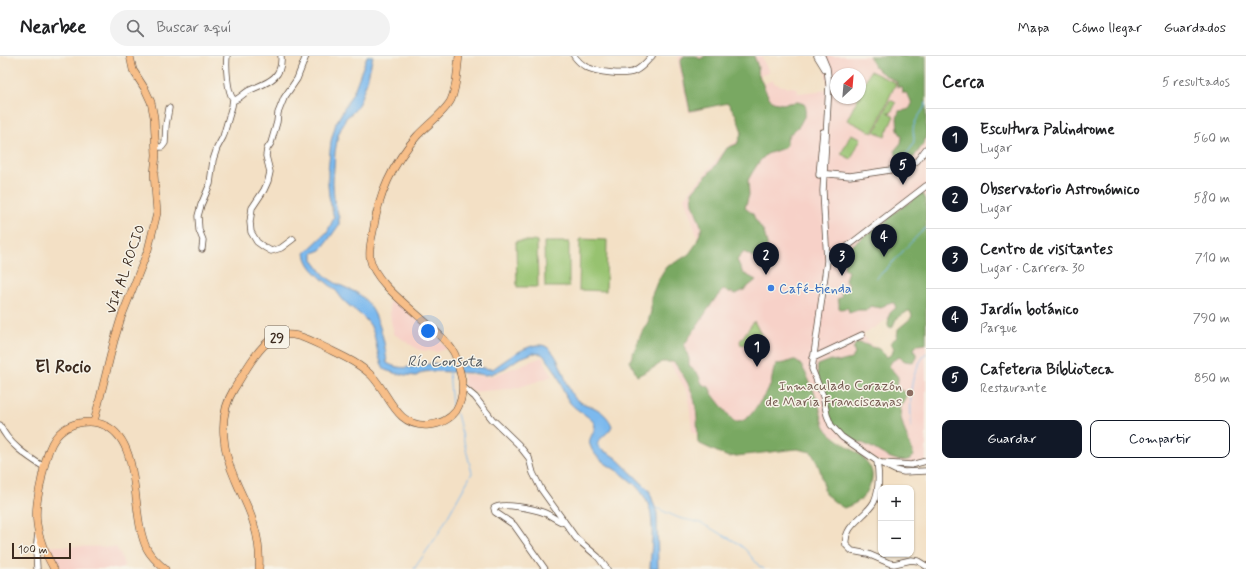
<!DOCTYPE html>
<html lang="es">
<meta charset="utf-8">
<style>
body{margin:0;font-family:Mynerve,sans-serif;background:#f2f2f2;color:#202124}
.controls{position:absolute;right:12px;bottom:12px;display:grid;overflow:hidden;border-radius:8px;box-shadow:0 1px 3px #0004}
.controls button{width:36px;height:36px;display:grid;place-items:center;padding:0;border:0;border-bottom:1px solid #e0e0e0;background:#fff;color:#202124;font:20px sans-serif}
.compass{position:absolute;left:830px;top:12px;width:36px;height:36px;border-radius:50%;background:#fff;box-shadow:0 1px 3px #0004;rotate:26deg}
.scale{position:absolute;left:12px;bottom:10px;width:59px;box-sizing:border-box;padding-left:4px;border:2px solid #3b2a1e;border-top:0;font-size:11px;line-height:14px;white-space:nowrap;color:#3b2a1e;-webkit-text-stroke:3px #f7f3e8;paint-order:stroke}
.you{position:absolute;left:428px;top:275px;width:14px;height:14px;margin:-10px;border:3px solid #fff;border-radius:50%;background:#1a73e8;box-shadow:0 0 0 6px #1a73e833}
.badge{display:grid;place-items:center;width:26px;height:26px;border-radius:50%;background:#111827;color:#fff;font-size:13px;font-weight:700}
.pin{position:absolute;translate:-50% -33px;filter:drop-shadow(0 1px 2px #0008)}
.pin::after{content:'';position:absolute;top:21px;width:14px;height:12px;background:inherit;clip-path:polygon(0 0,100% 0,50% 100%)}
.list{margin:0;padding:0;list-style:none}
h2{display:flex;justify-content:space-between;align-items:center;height:52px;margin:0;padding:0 16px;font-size:17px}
h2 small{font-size:13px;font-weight:400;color:#757577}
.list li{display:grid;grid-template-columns:26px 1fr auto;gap:12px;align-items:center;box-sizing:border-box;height:60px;padding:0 16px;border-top:1px solid #e0e0e0}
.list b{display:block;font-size:15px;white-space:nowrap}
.list p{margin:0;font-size:13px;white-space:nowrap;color:#757577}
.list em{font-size:13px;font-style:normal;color:#757577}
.actions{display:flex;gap:8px;padding:12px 16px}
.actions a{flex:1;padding:9px 0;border:1px solid #111827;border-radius:8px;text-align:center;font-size:14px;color:#111827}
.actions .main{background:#111827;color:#fff}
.icon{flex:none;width:22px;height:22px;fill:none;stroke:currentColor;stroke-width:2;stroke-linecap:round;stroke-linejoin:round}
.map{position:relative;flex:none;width:926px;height:513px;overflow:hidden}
header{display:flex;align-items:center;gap:24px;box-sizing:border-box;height:56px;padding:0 20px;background:#fff;border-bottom:1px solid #e0e0e0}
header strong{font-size:19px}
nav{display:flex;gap:22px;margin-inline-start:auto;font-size:14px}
.search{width:280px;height:36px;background:#f2f2f2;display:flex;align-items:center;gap:10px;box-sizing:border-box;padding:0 14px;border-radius:22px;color:#757577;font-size:15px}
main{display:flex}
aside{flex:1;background:#fff}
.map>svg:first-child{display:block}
.built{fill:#f7d1c8;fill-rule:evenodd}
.green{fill:#97c270;stroke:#697647}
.forest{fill:#79a862;stroke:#5a6940}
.water{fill:#7bb9ee;stroke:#5b7286}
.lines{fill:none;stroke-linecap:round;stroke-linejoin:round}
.stream{stroke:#7bb9ee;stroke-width:1}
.minor-casing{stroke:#574537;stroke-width:7}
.major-casing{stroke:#574537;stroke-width:8}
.minor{stroke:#fff;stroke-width:5.5}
.major{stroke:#f7be88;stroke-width:7}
.shop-dot{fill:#3f7fe0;stroke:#f7f3e8;stroke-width:1.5}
.education-dot{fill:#8d6e63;stroke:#f7f3e8;stroke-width:1.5}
.labels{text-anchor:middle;stroke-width:3;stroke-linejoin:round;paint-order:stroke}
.shield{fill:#f7f3e8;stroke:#73665b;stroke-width:1}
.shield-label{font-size:13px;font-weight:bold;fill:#3b2a1e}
.street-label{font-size:14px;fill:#3b2a1e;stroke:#f7f3e8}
.shop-label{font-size:14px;fill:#366cbe;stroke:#f7f3e8;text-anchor:start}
.education-label{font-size:14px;fill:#785e54;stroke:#f7f3e8;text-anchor:end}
.water-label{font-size:15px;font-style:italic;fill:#4e555c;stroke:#f7f3e8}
.district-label{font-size:18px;font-weight:bold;fill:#3b2a1e;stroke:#f7f3e8}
</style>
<header>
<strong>Nearbee</strong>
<div class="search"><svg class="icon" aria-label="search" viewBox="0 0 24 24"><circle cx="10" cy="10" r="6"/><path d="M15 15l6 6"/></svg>Buscar aquí</div>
<nav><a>Mapa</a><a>Cómo llegar</a><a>Guardados</a></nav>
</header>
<main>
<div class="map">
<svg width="926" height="513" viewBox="0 0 926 513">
<rect width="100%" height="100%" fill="#f7f3e8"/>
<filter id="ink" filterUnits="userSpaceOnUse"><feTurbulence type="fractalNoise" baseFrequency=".025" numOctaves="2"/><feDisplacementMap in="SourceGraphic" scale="8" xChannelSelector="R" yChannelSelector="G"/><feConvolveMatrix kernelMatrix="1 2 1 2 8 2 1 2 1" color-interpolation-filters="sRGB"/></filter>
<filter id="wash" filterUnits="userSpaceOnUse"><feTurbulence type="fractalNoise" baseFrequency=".012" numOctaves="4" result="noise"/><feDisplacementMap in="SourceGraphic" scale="16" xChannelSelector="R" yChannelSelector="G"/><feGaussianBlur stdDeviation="0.9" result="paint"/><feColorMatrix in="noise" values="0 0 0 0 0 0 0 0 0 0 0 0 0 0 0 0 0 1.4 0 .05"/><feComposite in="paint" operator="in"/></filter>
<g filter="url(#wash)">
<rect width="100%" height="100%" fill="#f3e0c5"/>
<path class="built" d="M 679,0 L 761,0 L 769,16 L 760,20 L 763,28 L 773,24 L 774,27 L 782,30 L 797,32 L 798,37 L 829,34 L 822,0 L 926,0 L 926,270 L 915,248 L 897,257 L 863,279 L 887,306 L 926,274 L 926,405 L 918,408 L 877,405 L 839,380 L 813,384 L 700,382 L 692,375 L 688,337 L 652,278 L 693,210 L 699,185 L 684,142 L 727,91 L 746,79 L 729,45 L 689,57 L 678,6 ZM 836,18 L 860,18 L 860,42 L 836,42 Z
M 397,242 L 448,292 L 437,296 L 419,294 L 394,278 L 391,265 L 389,246 Z
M 542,301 L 553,320 L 517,332 L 473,336 L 464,330 L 463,318 L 489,321 Z
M 58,490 L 116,491 L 121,500 L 124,508 L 125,510 L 122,513 L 54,513 L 42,491 Z"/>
<path class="green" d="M 870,15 L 896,27 L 873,77 L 847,64 L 858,42 L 860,42 L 860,37 Z
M 890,44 L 896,47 L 891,57 L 887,56 L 894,60 L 885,80 L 875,76 Z
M 851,78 L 861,82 L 851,103 L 841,98 Z
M 580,183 L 607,184 L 606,235 L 579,234 Z
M 516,185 L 537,185 L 538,231 L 517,231 Z
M 544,186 L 569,186 L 569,231 L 545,231 Z
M 754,265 L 764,284 L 741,289 L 740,285 Z"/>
<path class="forest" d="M 684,0 L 696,0 L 700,3 L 705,0 L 754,0 L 758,11 L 757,16 C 763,26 765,38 773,46 L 782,48 L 798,46 L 804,48 L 806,51 L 805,59 L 799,70 L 789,79 L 787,83 L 787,89 L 784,92 L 767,98 L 759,106 L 752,117 L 748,124 L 749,139 L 745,152 L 753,158 L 755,163 L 764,176 L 767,188 L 767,197 L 760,205 L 744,196 L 737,204 L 743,217 L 756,224 L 744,234 L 736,238 L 723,234 L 715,243 L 684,289 L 689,303 L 689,310 L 698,318 L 702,328 L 709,331 L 713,339 L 734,366 C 749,367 754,353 762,343 C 764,339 767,336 769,332 C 773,324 772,315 776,308 L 785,307 L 793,304 C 795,305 798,306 800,308 C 806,315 817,342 819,350 C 821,357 822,365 825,371 C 835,389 883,401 870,429 C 864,444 859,446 844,452 C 836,448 832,443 825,438 C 822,421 821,411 811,396 L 797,393 L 728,401 L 698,387 C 697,371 698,354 693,339 C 689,327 681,316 674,306 L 661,306 L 657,310 L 637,320 L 630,305 L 642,276 L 648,266 L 651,255 L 651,241 L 658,224 L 666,211 L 678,205 L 689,198 L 696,188 L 702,172 L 693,148 L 692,136 L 716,109 L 727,92 L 737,88 L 742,76 L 736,59 L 728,47 L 690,55 L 680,6 Z
M 869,0 L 926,0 L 926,78 L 924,87 L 914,101 L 905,106 L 898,105 L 895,94 L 901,87 L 902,81 L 898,74 L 897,62 L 899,55 C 901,54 904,55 906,54 C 915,52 911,42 906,37 L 903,37 L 902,31 L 897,31 L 897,26 C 882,17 876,16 869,0 Z
M 920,136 L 924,139 L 926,144 L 926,288 L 917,289 L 914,293 L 917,301 L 915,305 L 911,306 L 905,305 L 899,301 L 892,305 L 889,310 L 898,321 L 898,325 L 896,331 L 898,333 L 907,337 C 906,347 903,344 901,351 C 897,359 911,391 914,400 C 901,413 879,395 867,389 C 858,385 845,383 839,375 C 836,371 832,367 830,362 C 828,357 828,350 827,344 C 824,332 815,322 818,309 L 831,304 L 839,306 L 851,303 L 855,298 L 853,293 L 856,287 C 867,286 867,292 878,292 L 887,301 L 892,298 L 894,292 L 890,287 L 897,281 L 898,273 L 910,263 L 912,260 L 910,255 L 908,255 L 896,263 L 892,272 L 888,270 C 889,260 887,258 896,252 L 894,247 L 888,247 L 881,252 L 870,250 L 867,254 L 858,254 L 849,257 L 848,252 L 841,253 L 839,252 L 839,247 L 837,243 L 842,241 L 840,236 L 849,230 L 848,227 L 846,226 L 845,224 L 848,215 L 844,212 C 846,206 841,203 842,198 L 864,180 L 871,177 L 873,173 C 879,169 888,166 891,159 L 911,145 Z"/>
<path class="water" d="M 367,0 L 373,0 L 367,25 L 359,47 L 354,55 L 346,62 L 338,79 L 335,96 L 333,127 L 334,142 L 339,162 L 339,169 L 321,194 L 313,197 L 313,204 C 318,210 322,218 329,223 C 337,229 348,232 357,237 C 378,250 385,285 387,307 C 402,316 415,309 430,308 C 450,307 470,310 490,313 L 493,313 C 504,305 531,284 545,290 C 554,294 560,308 563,317 C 567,326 569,337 577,344 C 582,348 588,349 593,351 C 602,355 609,362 612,370 C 609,378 600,380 597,389 L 601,394 L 608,397 L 616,402 L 649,434 L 657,457 L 658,513 L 650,513 C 651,493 656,461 646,444 C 643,437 638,432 633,427 C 628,423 624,419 619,416 C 608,409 594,402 590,389 C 587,381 598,375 594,367 C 592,362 576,354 571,348 C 564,340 562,330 558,320 C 554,312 548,304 542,298 L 533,297 L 518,303 L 505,312 L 491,318 L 485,319 L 471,317 L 433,315 L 423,316 L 416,320 L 397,318 L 385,314 C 374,298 378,276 367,265 C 360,257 351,252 344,245 C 340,241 338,236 334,233 C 323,223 307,213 305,197 L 327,176 L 334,162 L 329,140 L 328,129 L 328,115 L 331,85 L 336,67 L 354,35 Z"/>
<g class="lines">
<path class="stream" d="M 901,103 C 906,98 915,90 914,82 C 914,78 912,74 914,69 C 916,62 923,56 926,47
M 876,222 C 895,207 908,187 926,172
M 339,233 L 363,250
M 510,301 L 517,297
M 449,315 L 452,350
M 911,371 C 911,341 907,322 926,297
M 597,388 L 602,395
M 656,452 L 679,462 L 701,467 L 736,486 L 745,493 L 759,510 L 764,513
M 414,513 L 437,480 L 472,417 L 457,358"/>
</g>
</g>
<g filter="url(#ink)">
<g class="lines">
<defs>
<path id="minor" d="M 227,0 C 226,10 227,35 233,43 L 235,44 C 240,42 243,38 248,35 C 265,27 283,24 281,0
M 574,0 C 577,4 581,8 586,11 C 597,16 624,20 635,15 C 642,12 647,5 652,0
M 817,0 L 825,13
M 822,0 L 827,12 L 829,29 L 823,135 L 827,205 L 812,313 L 823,340 L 827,359 L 831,369 L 842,381 L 877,405 L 895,414 L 904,416 L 926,415
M 156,91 L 162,91 L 165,87 L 166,69 L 169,52
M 819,117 L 850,120 L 904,112 L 917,105 L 926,93
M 819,119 L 823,76
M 293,183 L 281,192 L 271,195 L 264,191 L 257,186 L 251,176 L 250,166 L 252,152 L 264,134 L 268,125 L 270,116 L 266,100 L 267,93 L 271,87 L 277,66 L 278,57 L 284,42 L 297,23 L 306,0
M 202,193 L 203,184 L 199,174 L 198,160 L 201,149 L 210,128 L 213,104 L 217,92 L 223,81 L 232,50 L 233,43
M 831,203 L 926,130
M 813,302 L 862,279
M 463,331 L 475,341 L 492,363 L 518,388 L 529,402 L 533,417 L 541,433 L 576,482 L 598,501 L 607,513
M 0,369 C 7,387 28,401 44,411
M 877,405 C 879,419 880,433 874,446 C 866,461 843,469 846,489 L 852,495 L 868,498 L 889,507 L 894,508 L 911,504 L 918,505 L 926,510
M 883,407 L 911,409 L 926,405
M 37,513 L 36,494 L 38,478
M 545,513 L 514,469 L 495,456 L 494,452 C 502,446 535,453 545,457 C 552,460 557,465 565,467"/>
<path id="major" d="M 94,366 L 114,285 L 121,262 L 148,194 L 157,157 L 154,118 L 156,99 L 154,61 L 151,46 L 145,33 L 133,14 L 130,0
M 54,513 C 46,498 39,485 37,468 C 35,453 38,440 41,426 C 46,401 50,373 79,367 C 88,365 98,366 106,370 C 143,387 130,460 147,493 C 151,501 158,507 165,513
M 259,513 C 260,499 258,482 254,469 C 250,453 241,438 235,423 C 223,396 217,360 234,333 C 243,319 257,292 272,283 C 279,279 289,278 298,280 C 306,282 314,286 322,290 C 340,299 358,306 372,320 C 390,339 396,372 429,369 C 440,368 449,364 456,355 C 463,343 464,329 460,316 C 458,309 457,301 453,295 C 435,267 374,232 370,202 C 369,194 371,184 373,176 C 378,140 393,107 417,80 C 427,69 445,56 451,44 C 457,31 457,14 459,0"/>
</defs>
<use href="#minor" class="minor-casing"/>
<use href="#major" class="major-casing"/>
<use href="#minor" class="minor"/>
<use href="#major" class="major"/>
</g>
</g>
<circle class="shop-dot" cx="771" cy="232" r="4"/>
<circle class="education-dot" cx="910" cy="337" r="4"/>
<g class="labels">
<rect class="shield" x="265" y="270" width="24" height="22" rx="3"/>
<g class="shield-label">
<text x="277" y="286">29</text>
</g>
<g class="street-label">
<text transform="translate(125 213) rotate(-71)" y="5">VIA AL ROCIO</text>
</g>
<g class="shop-label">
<text x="779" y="237">Café-tienda</text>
</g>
<g class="education-label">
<text x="902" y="334">Inmaculado Corazón<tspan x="902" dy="16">de María Franciscanas</tspan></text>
</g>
<g class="water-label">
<text x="445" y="310">Río Consota</text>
</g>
<g class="district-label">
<text x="63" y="316">El Rocio</text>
</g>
</g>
</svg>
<div class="controls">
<button>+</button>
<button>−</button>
</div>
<svg class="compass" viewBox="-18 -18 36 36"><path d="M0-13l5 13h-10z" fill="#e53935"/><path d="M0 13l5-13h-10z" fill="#757577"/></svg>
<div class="scale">100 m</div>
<div class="you"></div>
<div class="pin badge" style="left:757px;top:311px">1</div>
<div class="pin badge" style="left:766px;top:219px">2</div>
<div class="pin badge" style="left:842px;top:220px">3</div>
<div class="pin badge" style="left:884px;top:201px">4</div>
<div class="pin badge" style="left:903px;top:129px">5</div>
</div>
<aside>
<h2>Cerca<small>5 resultados</small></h2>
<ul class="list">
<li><span class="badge">1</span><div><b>Escultura Palindrome</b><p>Lugar</p></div><em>560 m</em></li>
<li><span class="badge">2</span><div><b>Observatorio Astronómico</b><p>Lugar</p></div><em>580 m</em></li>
<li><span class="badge">3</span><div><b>Centro de visitantes</b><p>Lugar · Carrera 30</p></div><em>710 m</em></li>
<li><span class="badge">4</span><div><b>Jardín botánico</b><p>Parque</p></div><em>790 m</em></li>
<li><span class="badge">5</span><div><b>Cafeteria Biblioteca</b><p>Restaurante</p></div><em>850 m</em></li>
</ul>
<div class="actions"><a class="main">Guardar</a><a>Compartir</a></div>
</aside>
</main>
